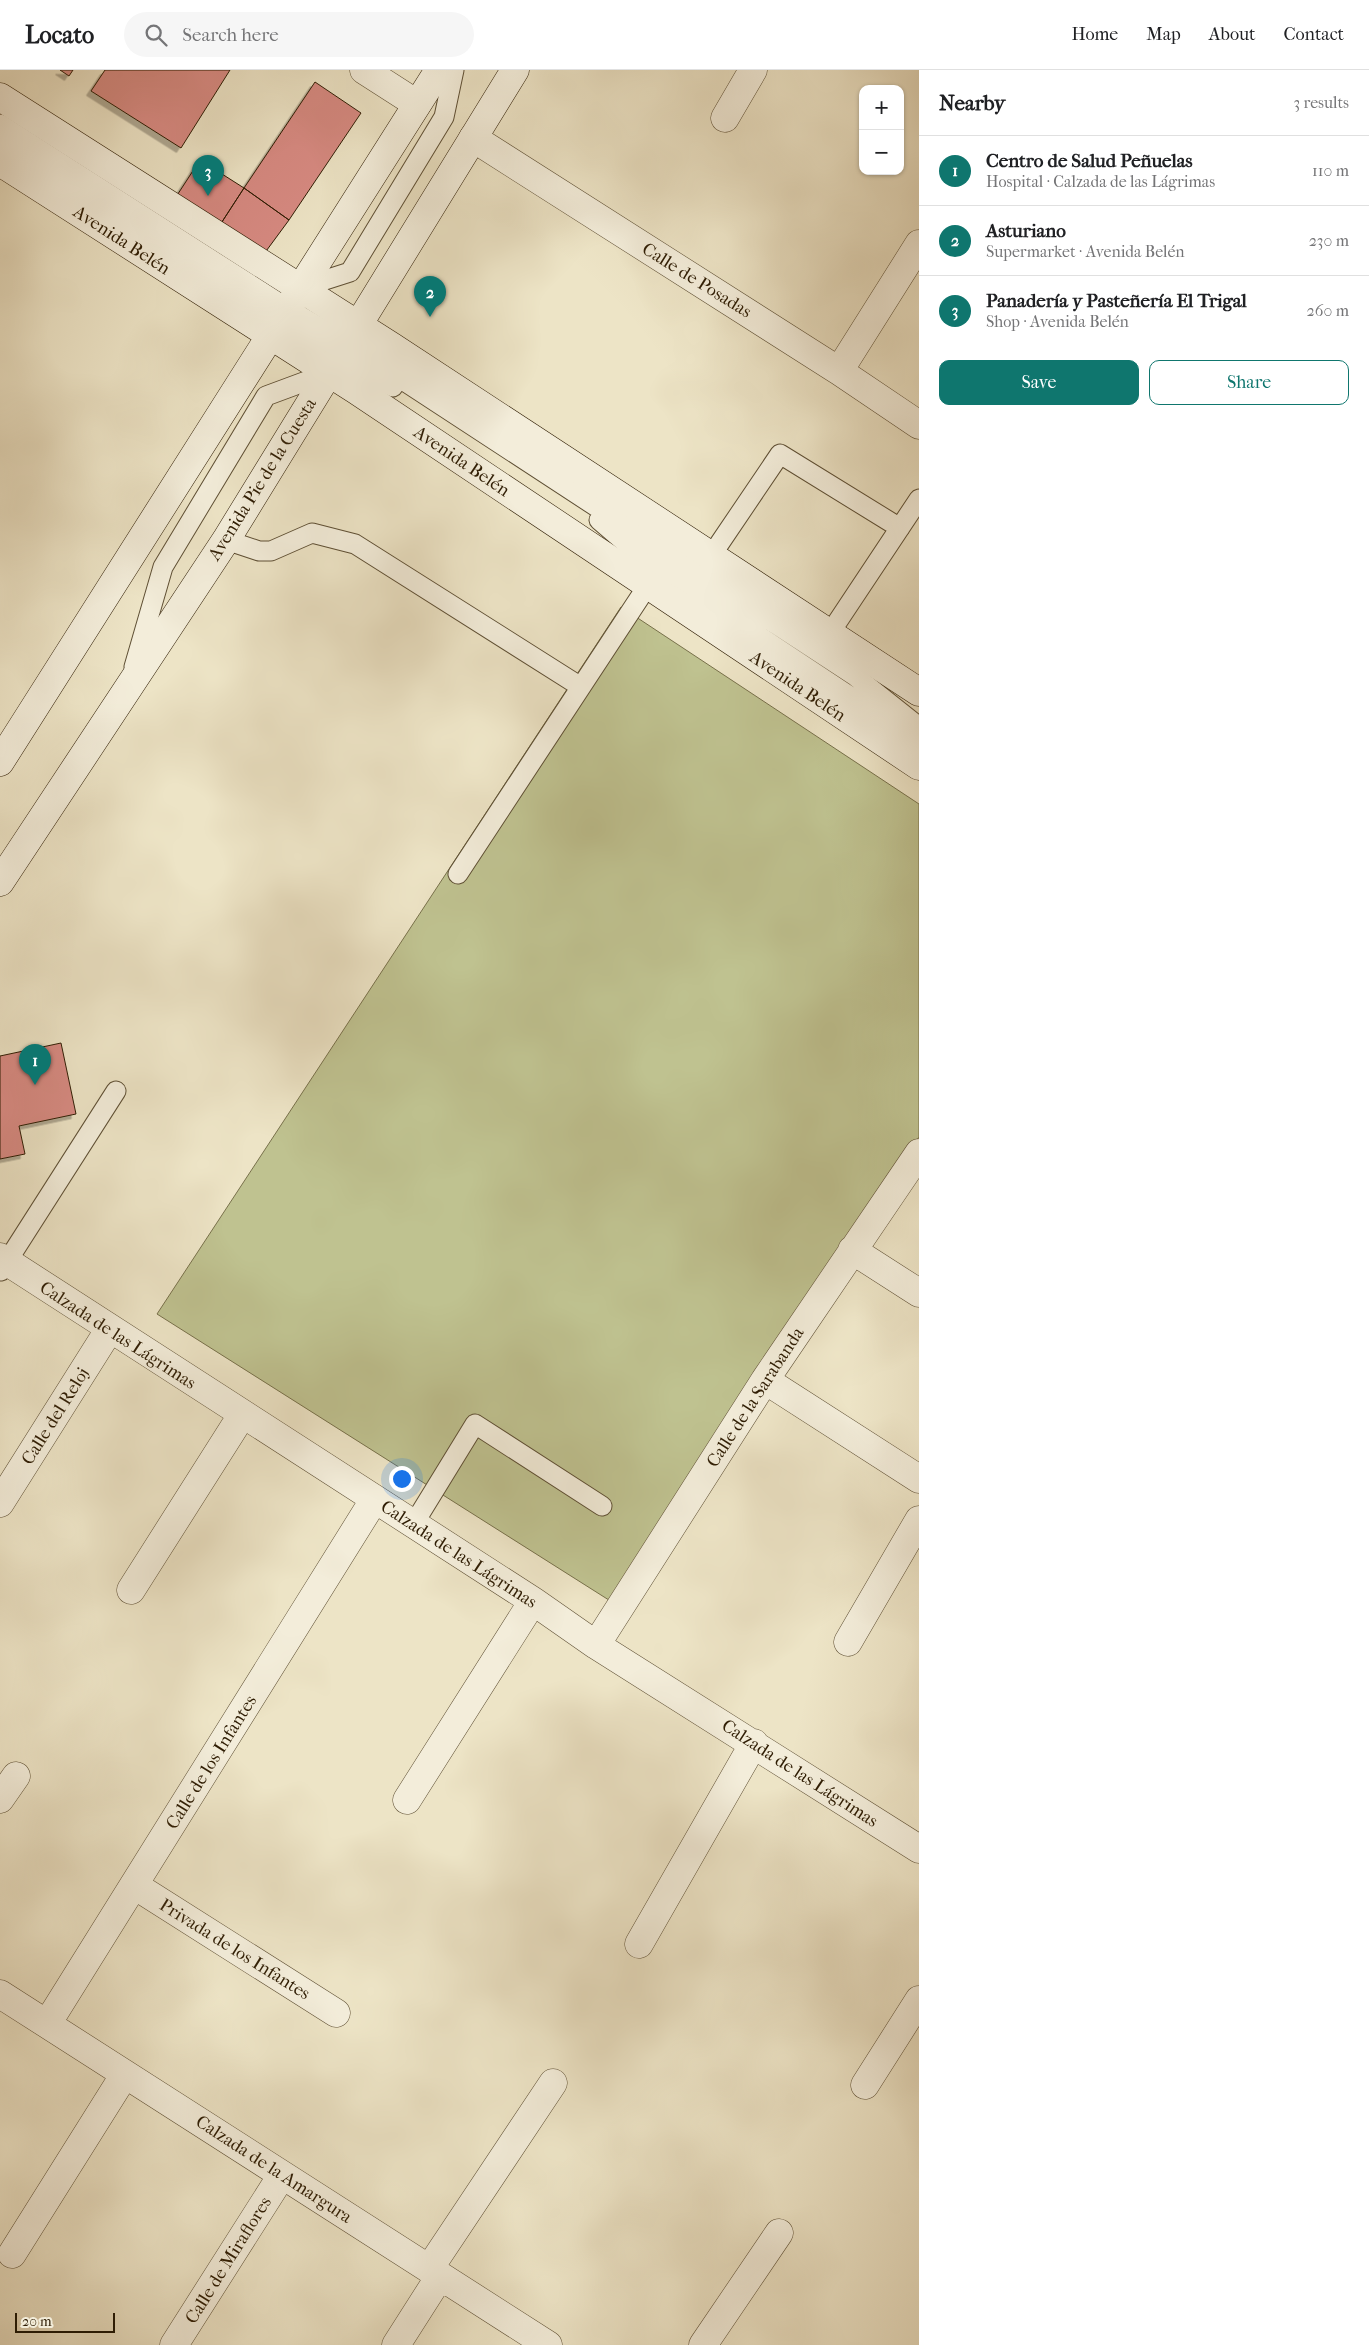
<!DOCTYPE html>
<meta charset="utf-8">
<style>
body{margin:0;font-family:"IM FELL French Canon",serif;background:#f6f6f6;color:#202124}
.controls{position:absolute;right:15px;top:15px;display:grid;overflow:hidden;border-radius:10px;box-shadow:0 1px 4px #0004}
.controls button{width:45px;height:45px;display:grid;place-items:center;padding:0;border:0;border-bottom:1px solid #e0e0e0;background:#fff;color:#202124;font:25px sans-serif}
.scale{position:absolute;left:15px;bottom:12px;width:100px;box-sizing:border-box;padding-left:5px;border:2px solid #2f1d04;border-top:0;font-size:14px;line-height:18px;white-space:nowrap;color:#2f1d04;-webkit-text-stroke:4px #f3edda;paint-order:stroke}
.you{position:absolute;left:401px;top:1408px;width:18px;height:18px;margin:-12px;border:4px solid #fff;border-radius:50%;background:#1a73e8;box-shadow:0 0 0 8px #1a73e833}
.badge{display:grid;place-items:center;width:32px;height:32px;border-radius:50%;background:#0f766e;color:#fff;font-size:16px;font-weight:700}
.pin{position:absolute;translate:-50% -41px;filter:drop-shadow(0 1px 2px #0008)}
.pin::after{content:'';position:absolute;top:26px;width:18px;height:15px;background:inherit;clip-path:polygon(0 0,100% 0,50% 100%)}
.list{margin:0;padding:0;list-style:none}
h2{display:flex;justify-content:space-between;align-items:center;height:65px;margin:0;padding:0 20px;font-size:21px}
h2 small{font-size:16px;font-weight:400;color:#757577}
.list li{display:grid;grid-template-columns:32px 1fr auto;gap:15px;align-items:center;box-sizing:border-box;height:70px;padding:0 20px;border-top:1px solid #e0e0e0}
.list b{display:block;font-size:19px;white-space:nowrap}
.list p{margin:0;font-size:16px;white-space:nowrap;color:#757577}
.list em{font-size:16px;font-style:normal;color:#757577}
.actions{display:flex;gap:10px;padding:15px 20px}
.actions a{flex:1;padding:11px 0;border:1px solid #0f766e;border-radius:10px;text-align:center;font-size:18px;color:#0f766e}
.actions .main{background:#0f766e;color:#fff}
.icon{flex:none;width:28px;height:28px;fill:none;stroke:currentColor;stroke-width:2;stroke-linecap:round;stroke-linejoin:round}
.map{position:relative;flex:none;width:919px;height:2275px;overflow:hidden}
header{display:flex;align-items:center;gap:30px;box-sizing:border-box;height:70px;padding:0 25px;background:#fff;border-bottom:1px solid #e0e0e0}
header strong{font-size:24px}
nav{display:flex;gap:28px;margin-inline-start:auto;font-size:18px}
.search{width:350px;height:45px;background:#f6f6f6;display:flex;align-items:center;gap:12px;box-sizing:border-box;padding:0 18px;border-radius:28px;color:#757577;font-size:19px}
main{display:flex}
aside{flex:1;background:#fff}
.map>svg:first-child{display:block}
.green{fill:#bfc290;stroke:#77704a}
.building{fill:#d78a82;stroke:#2f1d04;filter:url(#shadow)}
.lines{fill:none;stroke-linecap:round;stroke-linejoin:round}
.service-casing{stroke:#5e4f34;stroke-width:21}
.minor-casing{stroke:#5e4f34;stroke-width:29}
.secondary-casing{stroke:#2f1d04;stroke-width:29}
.service{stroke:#f3edda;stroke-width:19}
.minor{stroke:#f3edda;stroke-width:28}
.secondary{stroke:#f3edda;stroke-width:28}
.labels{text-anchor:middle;stroke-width:4;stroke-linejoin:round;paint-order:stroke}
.street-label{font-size:18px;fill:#2f1d04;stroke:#f3edda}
</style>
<header>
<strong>Locato</strong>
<div class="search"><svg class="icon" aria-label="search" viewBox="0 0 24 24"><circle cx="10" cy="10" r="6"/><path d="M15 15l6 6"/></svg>Search here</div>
<nav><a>Home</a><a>Map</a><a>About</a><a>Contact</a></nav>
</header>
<main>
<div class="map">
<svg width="919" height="2275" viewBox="0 0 919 2275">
<defs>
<filter id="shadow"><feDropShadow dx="-4.5" dy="4.5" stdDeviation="0" flood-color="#0004"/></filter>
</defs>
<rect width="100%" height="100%" fill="#ede4c6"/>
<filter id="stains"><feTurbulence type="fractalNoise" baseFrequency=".004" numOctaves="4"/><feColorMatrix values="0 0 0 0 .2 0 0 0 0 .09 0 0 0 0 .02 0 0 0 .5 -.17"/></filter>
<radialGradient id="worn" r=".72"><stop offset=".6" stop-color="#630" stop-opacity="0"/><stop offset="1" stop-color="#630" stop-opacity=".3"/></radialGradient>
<path class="green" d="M 621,537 L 919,734 L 919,1067 L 612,1532 L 157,1244 Z"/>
<path class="building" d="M 60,0 L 73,0 L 69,6 Z
M 105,0 L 230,0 L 181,78 L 91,21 Z
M 315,12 L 361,43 L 289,150 L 244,118 Z
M 200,90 L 244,118 L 218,158 L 172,133 Z
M 244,118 L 289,150 L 261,188 L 218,158 Z
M 61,973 L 76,1044 L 19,1056 L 25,1084 L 0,1089 L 0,986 Z"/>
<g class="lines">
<defs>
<path id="service" d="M 0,54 L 287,238 L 346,273 L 855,606 L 919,657
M 0,71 L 337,288 L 393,317
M 300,218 L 350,202 L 444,47 L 454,0
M 599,450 L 649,493 L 919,672
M 226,470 L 259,481 L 271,481 L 312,463 L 355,474 L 581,617
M 711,486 L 780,384 L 900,458
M 830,563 L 919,429
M 134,597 L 163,497 L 266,326 L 328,303
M 458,804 L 648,515
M 1,1201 L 116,1021
M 413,1455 L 475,1354 L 602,1436"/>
<path id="minor" d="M 364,0 L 417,34
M 725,48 L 753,0
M 473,68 L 839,301 L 919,355
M 839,301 L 919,174
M 852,1180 L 919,1223
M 0,1187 L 533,1531 L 596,1575 L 919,1779
M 765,1310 L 919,1409
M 0,1433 L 109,1260
M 131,1520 L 242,1345
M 848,1572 L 919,1450
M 596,1575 L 765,1310 L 919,1083
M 0,1729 L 16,1706
M 407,1730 L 533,1531
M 134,1815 L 336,1943
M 639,1874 L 754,1673
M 0,1924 L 548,2275
M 47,1954 L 374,1430
M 865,2015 L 919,1930
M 12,2184 L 125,2004
M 429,2199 L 553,2013
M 174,2275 L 282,2105
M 396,2275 L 440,2206
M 703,2275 L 779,2163"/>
<path id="secondary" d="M 0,27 L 391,276 L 919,622
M 0,92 L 356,320 L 919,696
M 0,692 L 439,0
M 0,812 L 226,470 L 515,0"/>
</defs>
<use href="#service" class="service-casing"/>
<use href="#minor" class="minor-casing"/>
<use href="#secondary" class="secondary-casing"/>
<use href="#service" class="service"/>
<use href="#minor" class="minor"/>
<use href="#secondary" class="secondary"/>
</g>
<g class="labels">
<g class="street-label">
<text transform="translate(122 170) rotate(33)" y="6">Avenida Belén</text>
<text transform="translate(697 210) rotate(32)" y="6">Calle de Posadas</text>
<text transform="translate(462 391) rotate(34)" y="6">Avenida Belén</text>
<text transform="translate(262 409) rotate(-58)" y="6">Avenida Pie de la Cuesta</text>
<text transform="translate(798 616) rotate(34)" y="6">Avenida Belén</text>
<text transform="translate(118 1265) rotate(33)" y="6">Calzada de las Lágrimas</text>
<text transform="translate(755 1327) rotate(-57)" y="6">Calle de la Sarabanda</text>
<text transform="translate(55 1346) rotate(-58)" y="6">Calle del Reloj</text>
<text transform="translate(459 1484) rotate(33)" y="6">Calzada de las Lágrimas</text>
<text transform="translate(211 1692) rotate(-58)" y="6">Calle de los Infantes</text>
<text transform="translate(800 1703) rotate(33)" y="6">Calzada de las Lágrimas</text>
<text transform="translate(235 1879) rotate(32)" y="6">Privada de los Infantes</text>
<text transform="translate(274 2099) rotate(33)" y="6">Calzada de la Amargura</text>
<text transform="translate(228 2190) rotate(-58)" y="6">Calle de Miraflores</text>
</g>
</g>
<rect width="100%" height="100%" filter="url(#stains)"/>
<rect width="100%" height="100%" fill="url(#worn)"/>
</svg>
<div class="controls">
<button>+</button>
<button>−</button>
</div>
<div class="scale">20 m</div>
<div class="you"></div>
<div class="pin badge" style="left:35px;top:1015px">1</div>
<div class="pin badge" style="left:430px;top:247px">2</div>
<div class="pin badge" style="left:208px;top:126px">3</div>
</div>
<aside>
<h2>Nearby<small>3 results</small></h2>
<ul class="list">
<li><span class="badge">1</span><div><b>Centro de Salud Peñuelas</b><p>Hospital · Calzada de las Lágrimas</p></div><em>110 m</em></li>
<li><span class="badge">2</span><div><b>Asturiano</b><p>Supermarket · Avenida Belén</p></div><em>230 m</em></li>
<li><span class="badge">3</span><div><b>Panadería y Pasteñería El Trigal</b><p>Shop · Avenida Belén</p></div><em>260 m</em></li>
</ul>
<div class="actions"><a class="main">Save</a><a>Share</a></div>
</aside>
</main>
